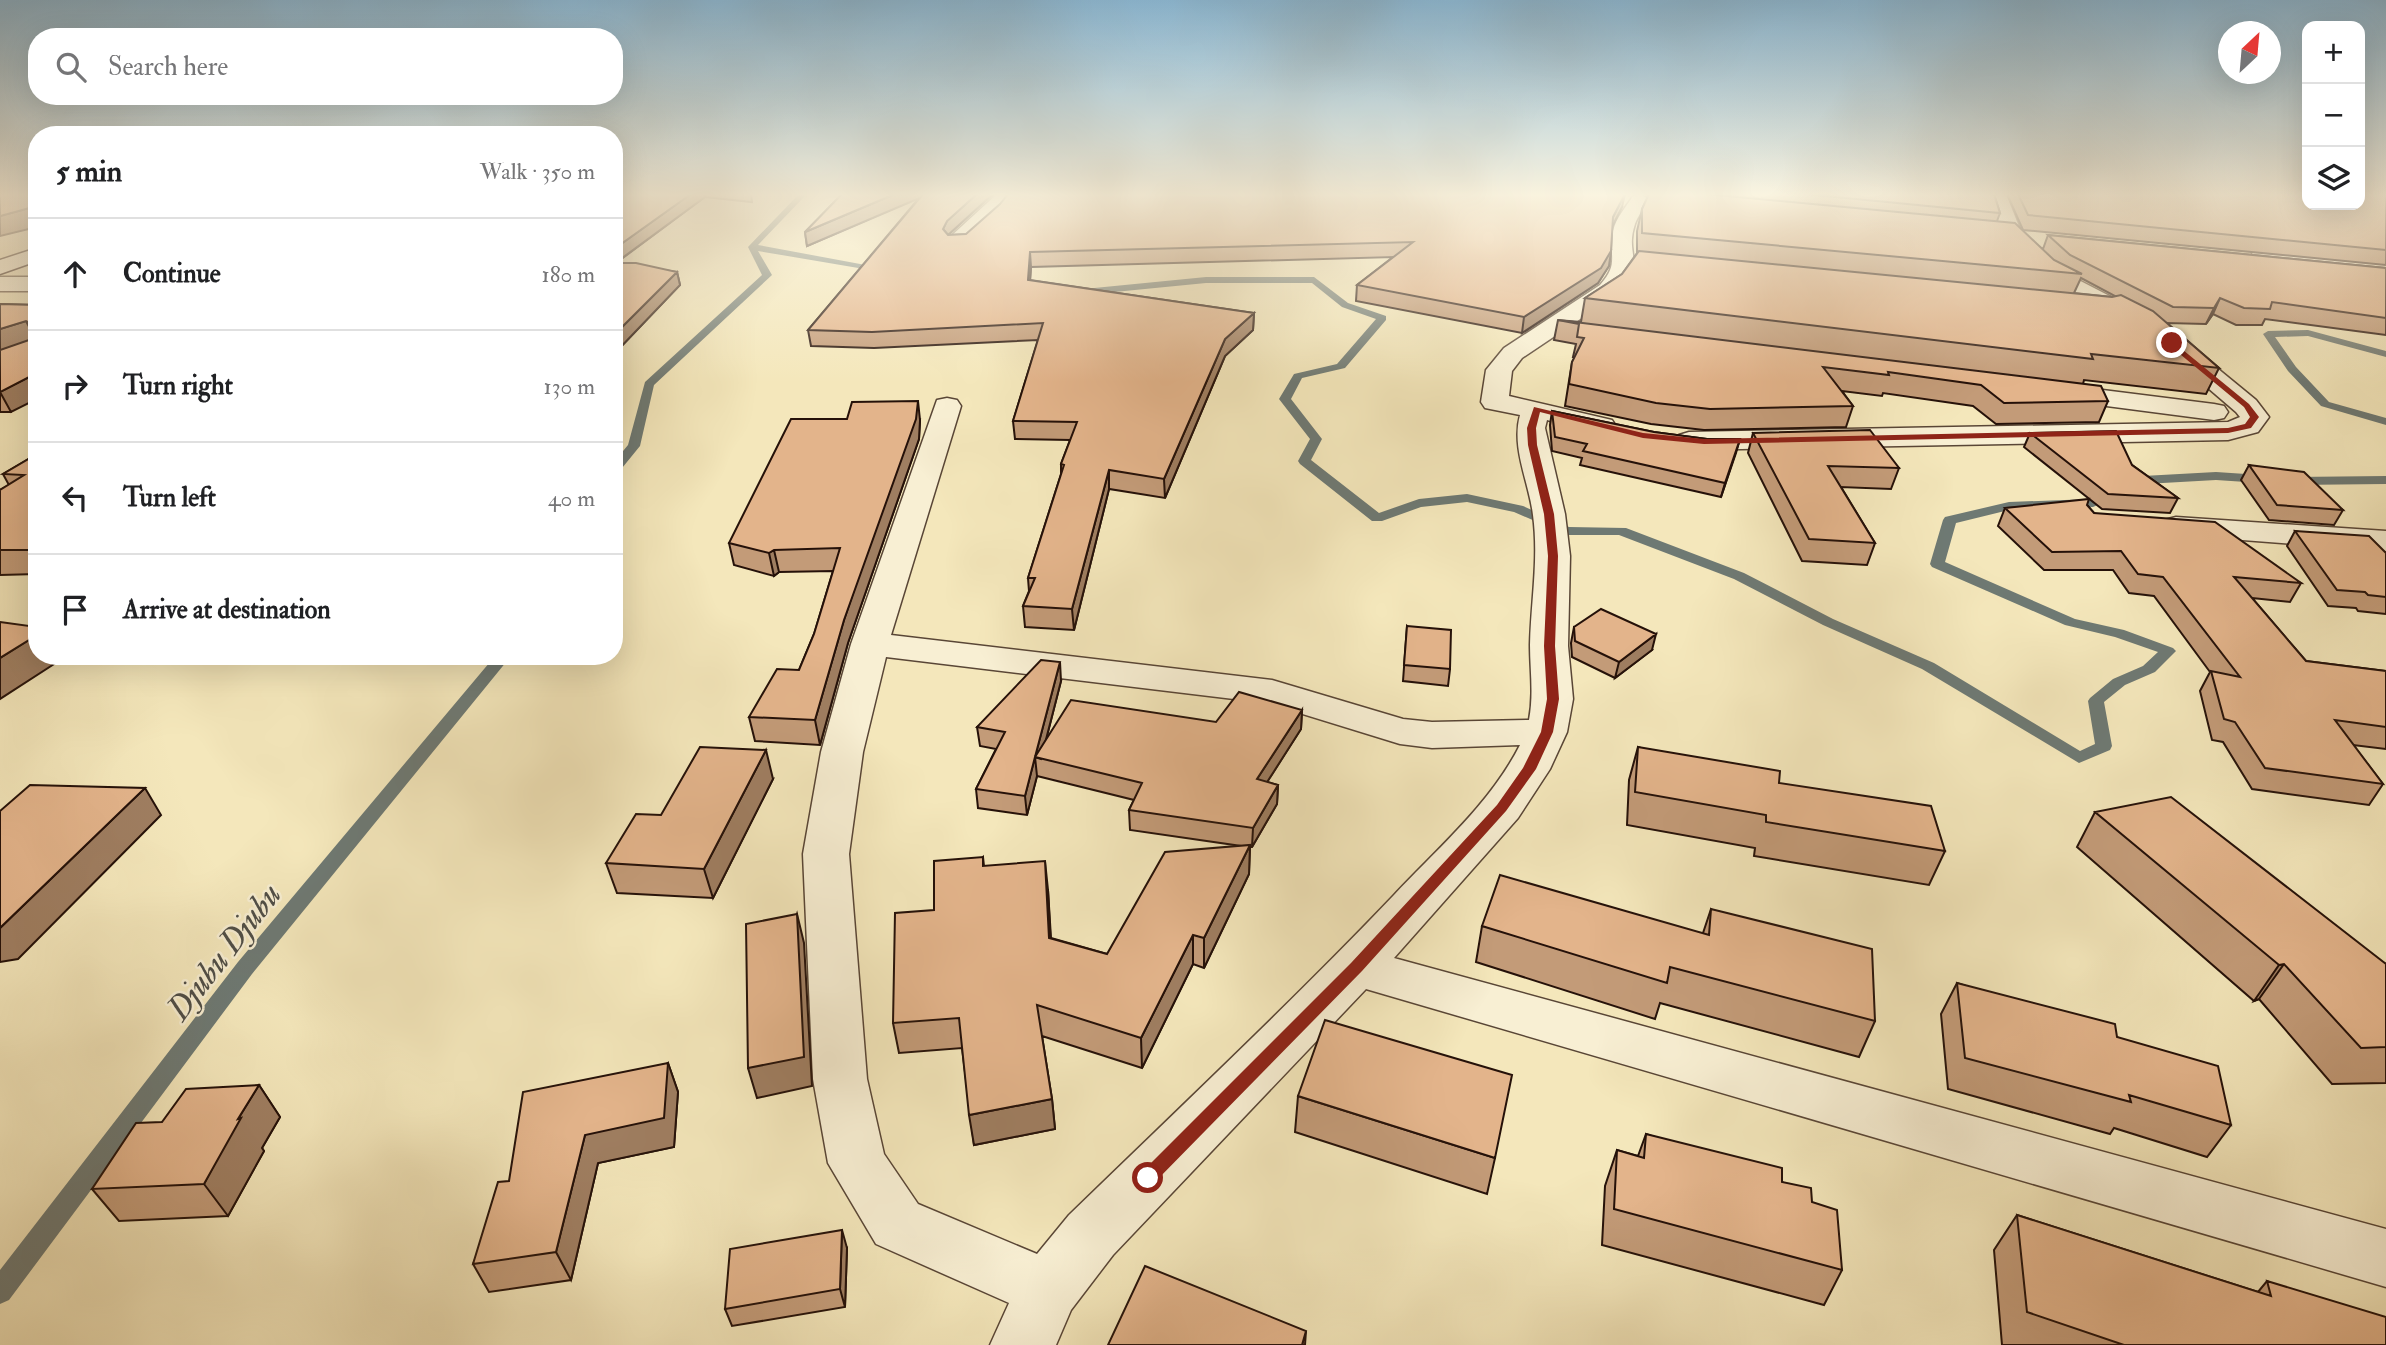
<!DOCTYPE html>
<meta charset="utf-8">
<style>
body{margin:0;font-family:"IM FELL Double Pica",serif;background:#f6f6f6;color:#202124}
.controls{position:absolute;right:21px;top:21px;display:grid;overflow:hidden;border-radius:14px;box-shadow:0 7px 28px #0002}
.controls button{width:63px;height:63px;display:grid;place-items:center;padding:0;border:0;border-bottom:2px solid #e0e0e0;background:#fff;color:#202124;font:35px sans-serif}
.compass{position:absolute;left:2218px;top:21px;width:63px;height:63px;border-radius:50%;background:#fff;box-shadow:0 7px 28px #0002;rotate:26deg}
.stop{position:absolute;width:21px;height:21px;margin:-16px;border:5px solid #8f2418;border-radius:50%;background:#fff}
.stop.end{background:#8f2418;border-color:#fff;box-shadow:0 2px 7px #0008}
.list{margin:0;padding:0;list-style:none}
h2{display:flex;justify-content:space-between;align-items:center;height:91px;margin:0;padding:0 28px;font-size:30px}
h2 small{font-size:23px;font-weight:400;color:#757577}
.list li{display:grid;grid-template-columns:46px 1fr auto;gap:21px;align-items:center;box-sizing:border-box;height:112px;padding:0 28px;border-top:2px solid #e0e0e0}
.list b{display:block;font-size:26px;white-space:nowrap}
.list em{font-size:23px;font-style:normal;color:#757577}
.icon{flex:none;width:38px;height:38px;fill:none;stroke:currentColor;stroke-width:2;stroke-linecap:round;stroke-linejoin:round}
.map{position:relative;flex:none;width:2386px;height:1345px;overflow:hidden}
.search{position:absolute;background:#fff;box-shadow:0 7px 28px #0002;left:28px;top:28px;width:595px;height:77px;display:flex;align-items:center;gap:18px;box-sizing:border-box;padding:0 24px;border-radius:28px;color:#757577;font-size:26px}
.panel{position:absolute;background:#fff;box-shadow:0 7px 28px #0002;left:28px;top:126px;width:595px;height:539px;border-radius:28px}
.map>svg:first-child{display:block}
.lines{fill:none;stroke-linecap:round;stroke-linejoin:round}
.stream{fill:#6e7973;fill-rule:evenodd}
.street-casing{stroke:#594636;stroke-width:3}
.secondary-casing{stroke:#251109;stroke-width:3}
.street{fill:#f8efd3;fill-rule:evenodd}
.secondary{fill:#f8efd3;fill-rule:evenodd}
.wall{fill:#c39b78;stroke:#251109;stroke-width:2;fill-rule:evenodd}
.shaded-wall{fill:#9f7e61;stroke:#251109;stroke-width:2}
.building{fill:#e3b48b;stroke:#251109;stroke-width:2}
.route{fill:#8f2418}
.labels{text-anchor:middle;stroke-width:5;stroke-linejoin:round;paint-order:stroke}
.near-water-label{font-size:33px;font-style:italic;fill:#4f4e47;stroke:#f8efd3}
</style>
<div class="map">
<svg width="2386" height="1345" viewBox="0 0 2386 1345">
<rect width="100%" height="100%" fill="#f4e7bb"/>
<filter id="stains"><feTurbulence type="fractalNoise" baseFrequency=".00286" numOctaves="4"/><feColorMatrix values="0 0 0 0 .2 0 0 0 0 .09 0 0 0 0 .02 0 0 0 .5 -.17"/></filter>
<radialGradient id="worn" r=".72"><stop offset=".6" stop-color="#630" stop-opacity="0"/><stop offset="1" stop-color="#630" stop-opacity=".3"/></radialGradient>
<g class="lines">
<path class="stream" d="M 799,194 L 807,194 L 758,245 L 887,269 L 882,272 L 758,251 L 772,275 L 654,385 L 640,446 L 618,473 L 614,474 L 614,462 L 628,445 L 645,382 L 762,275 L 748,247 Z
M 1206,277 L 1314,277 L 1348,303 L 1386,316 L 1386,320 L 1345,368 L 1302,378 L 1291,399 L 1322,439 L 1311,460 L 1379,513 L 1419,499 L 1467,494 L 1523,506 L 1569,527 L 1626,528 L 1744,573 L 1833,619 L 1934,663 L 2080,751 L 2095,744 L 2088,701 L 2090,698 L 2113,679 L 2143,666 L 2158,652 L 2115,637 L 2065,625 L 1932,567 L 1930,564 L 1943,520 L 1945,517 L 2009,502 L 2091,499 L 2143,476 L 2216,472 L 2261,475 L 2267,479 L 2261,483 L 2216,480 L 2145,484 L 2093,507 L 2009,510 L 1956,523 L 1945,562 L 2075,619 L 2124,630 L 2173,648 L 2176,651 L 2155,672 L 2125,685 L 2104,702 L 2112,746 L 2110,750 L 2079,763 L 1922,669 L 1823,625 L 1734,579 L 1619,535 L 1567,535 L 1514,512 L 1467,502 L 1421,507 L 1382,521 L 1372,521 L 1300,464 L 1298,461 L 1310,439 L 1279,399 L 1294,374 L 1337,364 L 1376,319 L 1342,307 L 1312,283 L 1206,283 L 1084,295 L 1079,292 L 1084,289 Z
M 2308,330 L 2386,351 L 2386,357 L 2308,336 L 2275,337 L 2296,367 L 2329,402 L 2386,418 L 2386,425 L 2321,406 L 2288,371 L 2263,334 L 2268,331 Z
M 2386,476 L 2386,484 L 2294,485 L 2288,481 L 2294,477 Z
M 495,656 L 511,656 L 252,974 L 9,1300 L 0,1304 L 0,1270 L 238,962 Z"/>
<defs>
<path id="street" d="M 997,194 L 1017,194 L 999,216 L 966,247 L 950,247 L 947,242 L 950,237 Z
M 1640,194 L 1650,200 C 1645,208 1638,215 1635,224 C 1624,257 1648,258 1616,295 L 1522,358 L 1512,371 L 1509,396 L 1612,420 L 1616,426 L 1612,432 L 1602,435 L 1547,420 L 1545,428 L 1565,514 L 1570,556 L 1568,646 L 1573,699 L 1567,732 L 1550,769 L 1518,818 L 1394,958 L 2386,1229 L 2386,1287 L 1366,989 L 1113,1255 L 1071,1310 L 1056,1345 L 990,1345 L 1009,1303 L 876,1244 L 828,1163 L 813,1079 L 803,854 L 821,752 L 851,644 L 937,400 L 947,398 L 957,400 L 961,406 L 891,635 L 1272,680 L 1403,719 L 1432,722 L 1529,720 C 1534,694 1530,670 1530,645 C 1531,601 1539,559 1533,515 C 1529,482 1511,448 1520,415 L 1485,408 L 1481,402 L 1486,370 L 1504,348 L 1600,285 C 1620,263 1608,256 1613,231 C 1616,218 1626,207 1633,196 ZM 886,657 L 1267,703 L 1400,744 L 1432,748 L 1520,745 C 1490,804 1438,848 1394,895 C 1289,1005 1178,1109 1069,1215 L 1037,1254 L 918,1204 L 884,1154 L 867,1079 L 849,854 L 863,752 Z
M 1988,194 L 2006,194 L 2022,234 L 2063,272 L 2162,323 L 2256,400 L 2269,417 L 2258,432 L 2228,440 L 1689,450 L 1679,447 L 1674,441 L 1679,435 L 1689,432 L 2228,422 L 2240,417 L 2236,412 L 2144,333 L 2047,282 L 2001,236 Z
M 2263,246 L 2386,258 L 2386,272 L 2255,258 L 2252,253 L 2255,248 Z
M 0,277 L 37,277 L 37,291 L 0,291 Z
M 2055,384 L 2214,404 L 2224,406 L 2228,412 L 2224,418 L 2214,420 L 2045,398 L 2041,392 L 2045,386 Z
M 2176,517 L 2386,531 L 2386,551 L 2164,534 L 2160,527 L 2164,520 Z"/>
<path id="secondary" d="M 37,248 L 37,261 L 0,274 L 0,260 Z"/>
</defs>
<use href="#street" class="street-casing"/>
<use href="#secondary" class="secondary-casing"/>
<use href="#street" class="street"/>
<use href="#secondary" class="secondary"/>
</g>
<path class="wall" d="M 614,194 L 751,194 L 752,202 L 705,197 L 616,263 L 677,272 L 680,285 L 614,354 Z
M 838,194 L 993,194 L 948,235 L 1622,207 L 1612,226 L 1611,251 L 1609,266 L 1598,283 L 1522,333 L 1356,301 L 1357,285 L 1393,257 L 1031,267 L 1030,280 L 1254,313 L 1253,330 L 1225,356 L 1165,498 L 1109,489 L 1074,630 L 1025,627 L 1023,606 L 1029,591 L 1028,578 L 1061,474 L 1061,464 L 1070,440 L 1015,439 L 1013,421 L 1038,340 L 874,348 L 811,346 L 808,330 L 920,197 L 807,246 L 805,232 L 842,194 Z
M 1649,194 L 1994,194 L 2000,213 L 1997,221 L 2043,249 L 2048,235 L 2386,268 L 2386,335 L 2265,319 L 2262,325 L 2236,325 L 2213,314 L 2206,324 L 2167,323 L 2219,368 L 2206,394 L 2084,380 L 2083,384 L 2108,401 L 2099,422 L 1996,424 L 1973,406 L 1883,393 L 1882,396 L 1842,391 L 1853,406 L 1846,427 L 1704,430 L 1651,424 L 1565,406 L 1572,362 L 1575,357 L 1573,357 L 1576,344 L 1554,340 L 1558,320 L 1581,322 L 1585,298 L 1622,274 L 1637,253 L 1637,231 L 1642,209 ZM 2081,278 L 2115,296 L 2112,297 L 2074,293 Z
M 2007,194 L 2386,194 L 2386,265 L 2023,230 Z
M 0,304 L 37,305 L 11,412 L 0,412 Z
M 1552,411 L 1654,432 L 1707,439 L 1740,439 L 1721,497 L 1580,465 L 1582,458 L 1552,451 L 1550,425 Z
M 920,420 L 919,439 L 848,643 L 820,745 L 755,741 L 749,717 L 799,670 L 814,634 L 833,571 L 779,572 L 774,576 L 734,565 L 729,543 Z
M 1753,433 L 1899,468 L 1891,489 L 1841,487 L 1875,543 L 1867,565 L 1802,561 L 1748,453 Z
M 2030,433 L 2132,465 L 2178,498 L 2170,513 L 2102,509 L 2024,447 Z
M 37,454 L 37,574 L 0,575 L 0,490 L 9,485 L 3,474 Z
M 2249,465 L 2343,510 L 2334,525 L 2269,520 L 2241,480 Z
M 2087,505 L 2094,513 L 2301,583 L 2290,602 L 2252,598 L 2306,661 L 2386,671 L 2386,749 L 2353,745 L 2383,784 L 2369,805 L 2252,789 L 2223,742 L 2212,740 L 2200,691 L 2210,672 L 2154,596 L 2129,593 L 2113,570 L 2044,570 L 1998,526 L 2005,508 Z
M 2295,531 L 2386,553 L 2386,614 L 2358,611 L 2356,608 L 2328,606 L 2287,546 Z
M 1407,626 L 1450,669 L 1448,686 L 1403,681 Z
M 1574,627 L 1652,650 L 1615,678 L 1572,657 L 1571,643 Z
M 1061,681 L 1046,740 L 1216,722 L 1302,710 L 1301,729 L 1267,782 L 1278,785 L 1277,804 L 1252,847 L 1250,847 L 1249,874 L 1204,968 L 1193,964 L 1142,1068 L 1042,1036 L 1052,1099 L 1055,1129 L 974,1145 L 962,1048 L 899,1053 L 893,1023 L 934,910 L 983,857 L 984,866 L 1048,890 L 1051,938 L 1107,954 L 1241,846 L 1130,830 L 1129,810 L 1134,800 L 1037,776 L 1027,815 L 978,808 L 976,789 L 996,749 L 980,746 L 977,727 Z
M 1638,747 L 1945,851 L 1929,885 L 1754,856 L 1755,848 L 1627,825 L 1629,780 Z
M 773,779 L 713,898 L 617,893 L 606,863 L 661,815 Z
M 2095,812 L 2386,964 L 2386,1083 L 2332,1084 L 2259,999 L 2254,1001 L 2077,847 Z
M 1711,909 L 1875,1021 L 1859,1057 L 1660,1003 L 1655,1019 L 1476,962 L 1482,926 L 1703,933 Z
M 1957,983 L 2117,1037 L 2231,1125 L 2207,1157 L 2114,1128 L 2110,1134 L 1948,1089 L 1941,1014 Z
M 668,1063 L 678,1092 L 674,1147 L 598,1163 L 571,1280 L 489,1292 L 473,1264 L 509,1181 Z
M 259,1085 L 280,1117 L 262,1148 L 264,1151 L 228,1216 L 119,1221 L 92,1189 L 162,1122 Z
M 1298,1096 L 1495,1158 L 1487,1194 L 1295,1132 Z
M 1646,1134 L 1782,1182 L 1812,1202 L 1842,1270 L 1824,1305 L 1602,1245 L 1605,1186 L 1617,1150 L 1638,1156 Z
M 2017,1215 L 2258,1292 L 2267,1281 L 2386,1345 L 2002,1345 L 1994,1250 Z
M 847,1248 L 845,1307 L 732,1326 L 725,1309 Z"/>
<path class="shaded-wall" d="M 691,194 L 704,194 L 705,197 L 614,264 L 614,249 Z
M 895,194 L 929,194 L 807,246 L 805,232 Z
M 977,194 L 993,194 L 948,235 L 943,229 L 947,221 Z
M 1625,194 L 1622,207 L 1610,231 L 1613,217 Z
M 37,206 L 37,227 L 0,236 L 0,216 Z
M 1611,251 L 1609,266 L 1598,283 L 1522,333 L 1524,317 Z
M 1030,252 L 1031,267 L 1029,296 L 1028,280 Z
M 677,272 L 680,285 L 614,354 L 614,335 Z
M 2220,298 L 2213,314 L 2206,324 L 2214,308 Z
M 1254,313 L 1253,330 L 1225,356 L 1165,498 L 1164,479 L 1225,339 Z
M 26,321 L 36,340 L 0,352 L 0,329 Z
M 37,373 L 37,399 L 11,412 L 0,392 Z
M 918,401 L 920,420 L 919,439 L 848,643 L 820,745 L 815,720 L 844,620 Z
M 1740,439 L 1736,453 L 1721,497 L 1725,483 Z
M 1109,470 L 1109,489 L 1074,630 L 1072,609 Z
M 774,550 L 779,572 L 774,576 L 769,553 Z
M 1656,634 L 1652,650 L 1615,678 L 1619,662 Z
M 37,635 L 37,656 L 65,657 L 0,699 L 0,658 Z
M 1060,662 L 1061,681 L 1041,759 L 1035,757 Z
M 1302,710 L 1301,729 L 1257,798 L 1257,779 Z
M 766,750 L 773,779 L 713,898 L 704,869 Z
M 1035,757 L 1037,776 L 1027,815 L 1025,796 Z
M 1278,785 L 1277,804 L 1252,847 L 1253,828 Z
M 145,788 L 161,815 L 18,959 L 0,962 L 0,928 Z
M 1250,845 L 1249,874 L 1204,968 L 1204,938 Z
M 1045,861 L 1048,890 L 1052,967 L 1049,938 Z
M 797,914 L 804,943 L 812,1086 L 757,1098 L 748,1068 Z
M 1193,935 L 1193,964 L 1142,1068 L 1141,1038 Z
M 2284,964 L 2259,999 L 2254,1001 L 2279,965 Z
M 668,1063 L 678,1092 L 674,1147 L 598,1163 L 571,1280 L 556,1252 L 585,1135 Z
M 259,1085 L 280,1117 L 262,1148 L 264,1151 L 228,1216 L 204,1184 L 238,1119 Z
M 1052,1099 L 1055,1129 L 974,1145 L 969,1115 Z
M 842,1230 L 847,1248 L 845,1307 L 840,1289 Z
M 1306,1331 L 1305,1345 L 1302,1345 Z"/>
<path class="building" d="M 0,194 L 37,194 L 37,206 L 0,216 Z
M 614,194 L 691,194 L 614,249 Z
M 842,194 L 895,194 L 805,232 Z
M 923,194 L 977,194 L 947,221 L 943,229 L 948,235 L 966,234 L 1000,204 L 1008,194 L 1625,194 L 1613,217 L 1611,251 L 1601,268 L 1524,317 L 1357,285 L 1413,242 L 1030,252 L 1028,280 L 1254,313 L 1225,339 L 1164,479 L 1109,470 L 1072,609 L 1023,606 L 1035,578 L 1028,578 L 1064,465 L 1061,464 L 1077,422 L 1013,421 L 1043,323 L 872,332 L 808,330 Z
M 1649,194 L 1706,194 L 2015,223 L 2054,260 L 2082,274 L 1642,233 L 1642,209 Z
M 1805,194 L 1994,194 L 2000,213 Z
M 2018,194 L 2307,194 L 2307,205 L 2360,205 L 2360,194 L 2386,194 L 2386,250 L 2028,215 Z
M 2048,235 L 2386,268 L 2386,318 L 2272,302 L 2270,309 L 2244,308 L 2220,298 L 2214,308 L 2173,307 L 2070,255 Z
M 1639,251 L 2112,297 L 2121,295 L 2153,311 L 2219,368 L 2091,354 L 2093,359 L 1585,298 L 1622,274 Z
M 614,263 L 636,263 L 677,272 L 614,335 Z
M 0,304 L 37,305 L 37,373 L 0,392 L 0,350 L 29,340 L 30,323 L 26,321 L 0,329 Z
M 1558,320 L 2101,386 L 2108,401 L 2004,403 L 1981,385 L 1888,372 L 1889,375 L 1823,367 L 1853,406 L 1710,409 L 1656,403 L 1569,384 L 1572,362 L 1584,338 L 1577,337 L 1579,324 Z
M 918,401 L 916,419 L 844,620 L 815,720 L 749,717 L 777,669 L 799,670 L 814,634 L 840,548 L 774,550 L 769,553 L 729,543 L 791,419 L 847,419 L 852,402 Z
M 1552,411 L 1654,432 L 1707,439 L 1740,439 L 1725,483 L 1583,451 L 1587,444 L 1555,437 Z
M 1870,430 L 1899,468 L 1828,466 L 1875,543 L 1809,539 L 1753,433 Z
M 2116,431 L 2132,465 L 2178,498 L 2108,494 L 2030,433 Z
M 37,454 L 37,550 L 0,550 L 0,490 L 24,475 L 3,474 Z
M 2249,465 L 2304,472 L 2343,510 L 2277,505 Z
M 2089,499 L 2087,505 L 2094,513 L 2215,522 L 2301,583 L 2234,577 L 2306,661 L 2386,671 L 2386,727 L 2335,720 L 2383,784 L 2265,768 L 2235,722 L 2224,719 L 2211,671 L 2240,677 L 2163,577 L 2138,574 L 2121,551 L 2052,552 L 2005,508 Z
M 2295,531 L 2369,536 L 2386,553 L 2386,597 L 2368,595 L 2365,592 L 2337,590 Z
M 1601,609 L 1656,634 L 1619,662 L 1575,641 L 1574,627 Z
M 0,622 L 37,627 L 37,635 L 0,658 Z
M 1407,626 L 1451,630 L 1450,669 L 1404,665 Z
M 1041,660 L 1060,662 L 1035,757 L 1071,700 L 1216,722 L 1239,692 L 1302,710 L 1257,779 L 1278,785 L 1253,828 L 1129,810 L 1142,783 L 1035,757 L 1025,796 L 976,789 L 1005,732 L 977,727 Z
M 700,747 L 766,750 L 704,869 L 606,863 L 636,814 L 661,815 Z
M 1638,747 L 1780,771 L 1779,783 L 1931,806 L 1945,851 L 1766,822 L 1766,815 L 1635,792 Z
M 30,785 L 145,788 L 0,928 L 0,811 Z
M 2171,797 L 2386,964 L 2386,1047 L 2361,1048 L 2284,964 L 2279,965 L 2095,812 Z
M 1250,845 L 1204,938 L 1193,935 L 1141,1038 L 1037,1005 L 1052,1099 L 969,1115 L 959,1018 L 893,1023 L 895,913 L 934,910 L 934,861 L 983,857 L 983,866 L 1045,861 L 1049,938 L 1107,954 L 1165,852 Z
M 1500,875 L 1709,935 L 1711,909 L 1872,949 L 1875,1021 L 1670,967 L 1667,983 L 1482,926 Z
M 797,914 L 804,1057 L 748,1068 L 746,924 Z
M 1957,983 L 2115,1024 L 2117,1037 L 2218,1066 L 2231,1125 L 2129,1095 L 2131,1102 L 1965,1058 Z
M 1325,1020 L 1512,1075 L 1495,1158 L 1298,1096 Z
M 668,1063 L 664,1118 L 585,1135 L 556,1252 L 473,1264 L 498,1182 L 509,1181 L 523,1092 Z
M 259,1085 L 238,1119 L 241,1118 L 204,1184 L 92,1189 L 136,1123 L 162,1122 L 186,1089 Z
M 1646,1134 L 1782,1168 L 1782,1182 L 1811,1188 L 1812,1202 L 1837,1210 L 1842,1270 L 1614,1209 L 1617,1150 L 1644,1158 Z
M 2017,1215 L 2271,1296 L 2267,1281 L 2386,1317 L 2386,1345 L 2124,1345 L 2027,1312 Z
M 842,1230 L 840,1289 L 725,1309 L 730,1249 Z
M 1145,1266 L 1306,1331 L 1302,1345 L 1108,1345 Z"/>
<linearGradient id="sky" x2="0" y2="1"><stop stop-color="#8ab8d5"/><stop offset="0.51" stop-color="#faf4e0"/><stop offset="1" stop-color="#faf4e0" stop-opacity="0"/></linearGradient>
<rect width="2386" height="382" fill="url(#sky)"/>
<path class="route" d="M 2172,341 L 2249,404 L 2259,417 L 2251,428 L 2228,433 L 1704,444 L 1643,438 L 1540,412 L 1536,428 L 1537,445 L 1554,514 L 1558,556 L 1555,646 L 1559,699 L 1553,732 L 1536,769 L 1506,811 L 1362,971 L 1154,1183 L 1148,1186 L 1142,1183 L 1139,1178 L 1142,1172 L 1351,963 L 1497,805 L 1523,768 L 1541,732 L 1547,699 L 1544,646 L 1548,556 L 1544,514 L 1528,445 L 1527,428 L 1534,407 L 1643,433 L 1704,439 L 2228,428 L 2245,424 L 2250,417 L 2244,407 L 2169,345 Z"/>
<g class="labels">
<g class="near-water-label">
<text transform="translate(223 951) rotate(-52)" y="12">Djubu Djubu</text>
</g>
</g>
<rect width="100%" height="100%" filter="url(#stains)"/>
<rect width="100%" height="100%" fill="url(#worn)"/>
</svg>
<div class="controls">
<button>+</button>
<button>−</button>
<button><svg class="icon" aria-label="layers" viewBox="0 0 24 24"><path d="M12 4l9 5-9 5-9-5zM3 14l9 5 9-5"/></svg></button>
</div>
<svg class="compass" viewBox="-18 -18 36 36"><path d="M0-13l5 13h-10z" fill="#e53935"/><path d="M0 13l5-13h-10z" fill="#757577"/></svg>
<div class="stop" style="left:1148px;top:1178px"></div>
<div class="stop end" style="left:2172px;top:343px"></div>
<div class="search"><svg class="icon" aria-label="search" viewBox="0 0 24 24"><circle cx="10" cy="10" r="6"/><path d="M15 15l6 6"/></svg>Search here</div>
<section class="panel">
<h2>5 min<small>Walk · 350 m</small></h2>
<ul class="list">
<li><svg class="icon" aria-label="ahead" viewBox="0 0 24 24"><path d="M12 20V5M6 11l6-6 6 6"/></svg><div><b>Continue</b></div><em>180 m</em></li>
<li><svg class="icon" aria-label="right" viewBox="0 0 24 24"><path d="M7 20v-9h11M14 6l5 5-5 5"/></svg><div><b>Turn right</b></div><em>130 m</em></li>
<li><svg class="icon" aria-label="left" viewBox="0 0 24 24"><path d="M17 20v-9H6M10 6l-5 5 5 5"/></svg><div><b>Turn left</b></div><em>40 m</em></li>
<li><svg class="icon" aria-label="arrive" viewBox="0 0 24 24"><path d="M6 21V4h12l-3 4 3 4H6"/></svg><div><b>Arrive at destination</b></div></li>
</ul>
</section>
</div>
